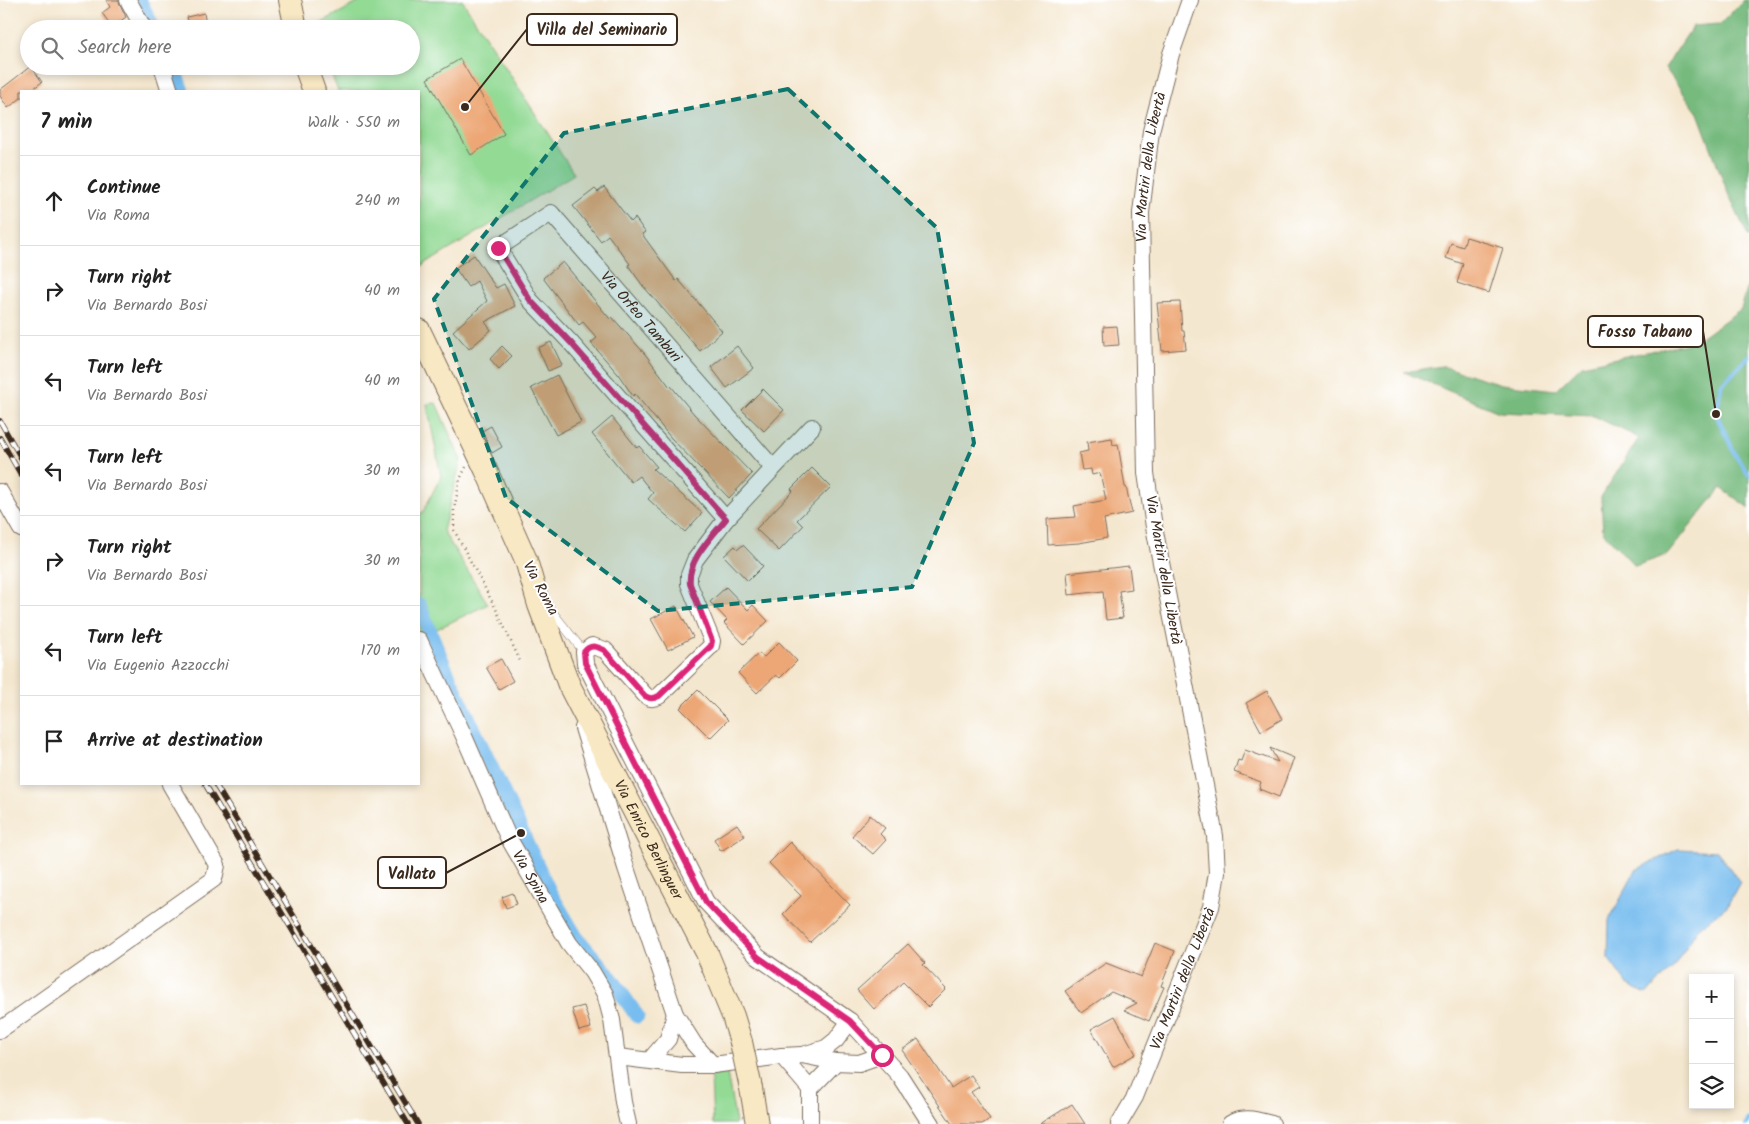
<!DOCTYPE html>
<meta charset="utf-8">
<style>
body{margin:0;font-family:Kalam,sans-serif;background:#f6f6f6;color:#222}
.controls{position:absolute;right:15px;bottom:15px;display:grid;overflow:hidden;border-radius:0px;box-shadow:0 2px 8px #0003}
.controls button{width:45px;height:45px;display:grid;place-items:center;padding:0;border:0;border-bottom:1px solid #e0e0e0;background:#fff;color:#222;font:25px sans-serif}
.stop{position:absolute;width:15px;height:15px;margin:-11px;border:4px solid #db2777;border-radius:50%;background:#fff}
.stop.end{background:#db2777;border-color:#fff;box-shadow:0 1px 5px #0008}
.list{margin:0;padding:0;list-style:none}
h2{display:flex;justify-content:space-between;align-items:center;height:65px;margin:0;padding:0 20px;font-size:21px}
h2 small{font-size:16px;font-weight:400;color:#767676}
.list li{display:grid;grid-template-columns:32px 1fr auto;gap:15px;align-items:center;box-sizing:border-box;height:90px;padding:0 20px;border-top:1px solid #e0e0e0}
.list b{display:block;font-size:19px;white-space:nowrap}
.list p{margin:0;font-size:16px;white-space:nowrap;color:#767676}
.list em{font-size:16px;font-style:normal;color:#767676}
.icon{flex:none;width:28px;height:28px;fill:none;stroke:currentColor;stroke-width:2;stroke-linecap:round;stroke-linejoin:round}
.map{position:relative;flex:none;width:1749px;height:1124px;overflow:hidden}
.search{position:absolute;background:#fff;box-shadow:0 2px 8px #0003;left:20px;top:20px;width:400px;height:55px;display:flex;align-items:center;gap:12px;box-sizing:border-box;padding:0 18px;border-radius:28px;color:#767676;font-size:19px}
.panel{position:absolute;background:#fff;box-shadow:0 2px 8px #0003;left:20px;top:90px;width:400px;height:695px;border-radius:0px}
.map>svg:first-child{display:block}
.green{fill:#93da95;stroke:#67825a}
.forest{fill:#76ba7e;stroke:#58724e}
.water{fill:#78bdef;stroke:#5a7486}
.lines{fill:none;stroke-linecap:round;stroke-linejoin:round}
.stream{stroke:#78bdef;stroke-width:4.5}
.canal{stroke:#78bdef;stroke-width:15}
.building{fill:#eda776}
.lane-casing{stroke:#7c6c5c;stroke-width:9}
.street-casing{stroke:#7c6c5c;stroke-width:18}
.secondary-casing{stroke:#7c6c5c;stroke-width:24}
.path{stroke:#7c6c5c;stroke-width:2.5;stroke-dasharray:1 4;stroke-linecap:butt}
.lane{stroke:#fff;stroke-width:8}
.street{stroke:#fff;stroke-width:16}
.secondary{stroke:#f8e8c3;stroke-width:22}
.rail-casing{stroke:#3b2a1e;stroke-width:5.5}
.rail{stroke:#fff;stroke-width:4;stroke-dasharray:11;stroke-linecap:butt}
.secondary-bridge-casing{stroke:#7c6c5c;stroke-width:24;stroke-linecap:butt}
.secondary-bridge{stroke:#f8e8c3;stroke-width:22}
.route{stroke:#db2777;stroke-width:6}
.marked{fill:#0f766e;fill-opacity:0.2;stroke:#0f766e;stroke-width:4;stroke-dasharray:10 6;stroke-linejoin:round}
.labels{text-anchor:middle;stroke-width:4;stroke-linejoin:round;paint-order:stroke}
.street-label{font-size:15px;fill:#3b2a1e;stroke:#fff}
.leader{fill:none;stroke:#3b2a1e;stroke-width:2}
.callout-dot{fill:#3b2a1e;stroke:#fff;stroke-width:2}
.callout{fill:#fff;stroke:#3b2a1e;stroke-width:2}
.callout-label{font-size:16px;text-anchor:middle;font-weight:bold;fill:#3b2a1e}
</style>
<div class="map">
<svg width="1749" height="1124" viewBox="0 0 1749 1124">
<rect width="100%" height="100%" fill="#fff"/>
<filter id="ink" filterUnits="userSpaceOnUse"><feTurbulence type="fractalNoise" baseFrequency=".02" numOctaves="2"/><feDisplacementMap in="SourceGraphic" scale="10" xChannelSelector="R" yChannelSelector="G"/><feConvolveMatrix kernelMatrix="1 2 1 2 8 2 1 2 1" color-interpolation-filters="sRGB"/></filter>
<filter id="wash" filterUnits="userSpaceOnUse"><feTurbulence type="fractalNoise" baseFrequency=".0096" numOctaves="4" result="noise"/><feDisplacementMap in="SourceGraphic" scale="20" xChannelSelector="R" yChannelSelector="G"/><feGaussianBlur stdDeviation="1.12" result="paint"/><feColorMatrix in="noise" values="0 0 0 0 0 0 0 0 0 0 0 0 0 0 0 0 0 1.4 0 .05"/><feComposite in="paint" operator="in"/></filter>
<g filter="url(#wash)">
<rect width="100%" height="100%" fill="#f4e7cf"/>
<path class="green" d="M 363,0 L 462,0 L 574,174 L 419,268 L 419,91 L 338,91 L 328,66 L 411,66 L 411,29 L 311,28 Z
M 436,403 L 461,460 L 443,531 L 488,604 L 435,630 L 423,639 L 419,631 L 419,514 L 423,512 L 441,476 L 427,404 Z
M 727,1073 L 736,1124 L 713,1124 L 711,1076 Z"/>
<path class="forest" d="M 1744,0 L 1749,0 L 1749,238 L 1729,196 L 1698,113 L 1665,68 L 1693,26 L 1720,24 Z
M 1749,283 L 1749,508 L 1721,488 L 1667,555 L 1635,566 L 1603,532 L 1601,497 L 1639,438 L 1594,416 L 1499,412 L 1404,372 L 1442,366 L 1501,384 L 1556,390 L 1582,365 L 1695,342 L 1741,309 Z"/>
<path class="water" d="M 1678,849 L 1717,851 L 1740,882 L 1727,906 L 1699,927 L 1672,969 L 1646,994 L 1627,984 L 1608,958 L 1609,920 L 1636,870 Z"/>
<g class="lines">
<path class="stream" d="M 1749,356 L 1721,385 L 1716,414 L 1736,456 L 1749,475
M 1746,1124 L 1749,1119"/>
<path class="canal" d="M 139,0 L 154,29
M 173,66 L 182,91
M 419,605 L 445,668 L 550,893 L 576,937 L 611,978 L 637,1016"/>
</g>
<g id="blocks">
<path class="building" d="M 106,0 L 118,0 L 126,17 L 112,27 L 102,13 L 110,7 Z
M 204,13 L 206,25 L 190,29 L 187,17 Z
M 460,59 L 504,134 L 471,155 L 427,79 Z
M 31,66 L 42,82 L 30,91 L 21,91 L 21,98 L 8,108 L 0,96 L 0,90 Z
M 604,187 L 631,222 L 635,218 L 645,232 L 642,234 L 676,281 L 678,279 L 722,331 L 700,351 L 643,286 L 628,265 L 630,264 L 608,235 L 601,241 L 573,206 L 595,189 L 598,192 Z
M 1466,237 L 1503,248 L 1489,293 L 1457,283 L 1463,264 L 1446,258 L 1451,243 L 1463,247 Z
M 474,255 L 496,288 L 504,284 L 515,306 L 485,322 L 491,330 L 469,349 L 453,331 L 487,301 L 477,281 L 468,287 L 455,268 Z
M 563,262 L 610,319 L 612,317 L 645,354 L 670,387 L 671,386 L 694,414 L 752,474 L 729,498 L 671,438 L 635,394 L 633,396 L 618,374 L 591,343 L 597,338 L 583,322 L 579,325 L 543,278 Z
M 1180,302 L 1182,331 L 1184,331 L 1186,349 L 1162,351 L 1157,303 Z
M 1117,326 L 1119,345 L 1104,346 L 1103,327 Z
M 551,342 L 562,365 L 548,371 L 538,348 Z
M 502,346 L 512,356 L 499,369 L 490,359 Z
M 737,346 L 754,368 L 727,388 L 711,367 Z
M 557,375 L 581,422 L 556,435 L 531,388 Z
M 763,389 L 784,410 L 764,431 L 742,410 Z
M 612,417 L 637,448 L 639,446 L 657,467 L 653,469 L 702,513 L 685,532 L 648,499 L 653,493 L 639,476 L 631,482 L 592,434 Z
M 491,426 L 502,447 L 492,453 L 482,431 Z
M 1112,438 L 1113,445 L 1118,444 L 1125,487 L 1126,487 L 1132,513 L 1104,519 L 1107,538 L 1079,543 L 1048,545 L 1047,519 L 1076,517 L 1074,506 L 1106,500 L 1100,473 L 1092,475 L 1091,469 L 1082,470 L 1079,453 L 1088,451 L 1087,442 Z
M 812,468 L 831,487 L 797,520 L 803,526 L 779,551 L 756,529 L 793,491 L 791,489 Z
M 743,545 L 763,566 L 748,581 L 724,556 L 735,546 L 738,549 Z
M 1129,566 L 1132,589 L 1119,591 L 1123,618 L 1106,620 L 1103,591 L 1069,595 L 1067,573 Z
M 726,587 L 748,610 L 753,605 L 768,621 L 744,644 L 724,623 L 727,620 L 710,602 Z
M 676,606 L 693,637 L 668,650 L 651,619 Z
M 779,642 L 797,661 L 780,678 L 776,675 L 757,693 L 738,673 L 759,653 L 764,657 Z
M 501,659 L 513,681 L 499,689 L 486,667 Z
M 698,690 L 728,720 L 710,738 L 680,708 Z
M 1267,691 L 1282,719 L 1261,731 L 1246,703 Z
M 1270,748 L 1294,758 L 1279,797 L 1259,789 L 1261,782 L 1234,772 L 1238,760 L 1241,761 L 1245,750 L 1278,762 Z
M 870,815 L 885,828 L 880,834 L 886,840 L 873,854 L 852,836 Z
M 737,824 L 745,836 L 721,851 L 714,839 Z
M 790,842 L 850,905 L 810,942 L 783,914 L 801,896 L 769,863 Z
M 513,893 L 517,904 L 506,908 L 502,897 Z
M 1155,943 L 1175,951 L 1161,986 L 1164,987 L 1149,1021 L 1124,1010 L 1137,1003 L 1111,992 L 1081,1013 L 1065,991 L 1106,963 L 1141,977 Z
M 908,944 L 925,963 L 923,965 L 946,989 L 928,1007 L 903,982 L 874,1009 L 857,990 Z
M 584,1006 L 591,1028 L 579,1031 L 572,1009 Z
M 1115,1016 L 1136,1054 L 1113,1067 L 1091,1029 Z
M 918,1039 L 951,1088 L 971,1075 L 979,1087 L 971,1092 L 990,1119 L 982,1124 L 952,1124 L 902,1050 Z
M 1072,1104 L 1085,1124 L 1040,1124 Z"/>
</g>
</g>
<g filter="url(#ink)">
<use href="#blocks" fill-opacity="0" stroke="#7c6c5c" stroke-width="1"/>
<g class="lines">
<defs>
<path id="lane" d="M 551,610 L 584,652"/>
<g id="street">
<path d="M 128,0 L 144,29"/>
<path d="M 162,66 L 170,91"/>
<path d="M 812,427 L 726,519 L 695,560 L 689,575 L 689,584 L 712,641 L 711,646 L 659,696 C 653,699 650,699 645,695 L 605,650 L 592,646 L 584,652 L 585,663 L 706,902 L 758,957 L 850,1021 L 900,1076 L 931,1124"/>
<path d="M 0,492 L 21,529"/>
<path id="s1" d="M 726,519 L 571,343 L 530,300 L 498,248 L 551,213 L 773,468"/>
<path id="s2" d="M 419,640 L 463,734 L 508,837 L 569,943 L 592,972 L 605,994 L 612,1020 L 623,1102 L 628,1124"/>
<path d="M 583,728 L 626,868 L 675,1014 L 694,1044 L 713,1065"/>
<path d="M 0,1030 L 214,879 L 217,865 L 170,784"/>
<path d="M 806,1054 L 826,1048 L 836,1040 L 850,1021"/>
<path d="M 782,1056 L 810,1089 L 810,1124"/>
<path d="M 618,1057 L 682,1065 L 713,1065 L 782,1056 L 802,1055 L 836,1062 L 859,1063 L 882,1055"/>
<path d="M 650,1060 L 668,1039 L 675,1014"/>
<path d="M 810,1089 L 836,1062"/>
<path id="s3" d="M 1119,1124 L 1135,1097 L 1211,907 L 1217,873 L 1215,836 L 1154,527 L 1146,473 L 1141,213 L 1151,131 L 1171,54 L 1190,0"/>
<path d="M 1230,1124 C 1243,1115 1259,1121 1272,1124"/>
</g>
<g id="secondary">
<path d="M 290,0 L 296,29"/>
<path d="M 305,66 L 314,91"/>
<path id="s4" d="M 419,330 L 486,470 L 526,560 L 539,605 L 569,685 L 707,953 L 733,1016 L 741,1042"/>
<path d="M 751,1088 L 757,1124"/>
</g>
</defs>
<use href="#lane" class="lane-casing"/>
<use href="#street" class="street-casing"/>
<use href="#secondary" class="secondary-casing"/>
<path class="path" d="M 466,467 L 460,479 L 454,510 L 454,530 L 496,609 L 520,661"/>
<use href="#lane" class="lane"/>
<use href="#street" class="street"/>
<use href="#secondary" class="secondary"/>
<defs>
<path id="rail" d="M 0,421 L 21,458
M 0,438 L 21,475
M 205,784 L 408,1124
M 215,784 L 418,1124"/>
</defs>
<use href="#rail" class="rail-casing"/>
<use href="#rail" class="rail"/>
<defs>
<path id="secondary-bridge" d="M 741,1042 L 751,1088"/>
</defs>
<use href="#secondary-bridge" class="secondary-bridge-casing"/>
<use href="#secondary-bridge" class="secondary-bridge"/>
</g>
</g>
<g class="lines" filter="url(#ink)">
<path class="route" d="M 498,248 L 530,300 L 571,343 L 726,519 C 712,537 687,560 690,584 L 712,641 L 711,646 L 659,696 C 653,699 650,699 645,696 L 604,650 C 596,646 590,644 584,652 L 585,663 L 706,902 L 758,957 L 850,1021 L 882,1055"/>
</g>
<path class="marked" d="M 788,89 L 937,228 L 974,443 L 912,587 L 658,611 L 506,498 L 434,299 L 564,133 Z"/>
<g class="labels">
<g class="street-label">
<text dy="5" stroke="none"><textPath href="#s3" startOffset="984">Via Martiri della Libertà</textPath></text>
<text dy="5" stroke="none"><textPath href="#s1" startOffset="556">Via Orfeo Tamburi</textPath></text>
<text transform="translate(1164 570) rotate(80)" y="5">Via Martiri della Libertà</text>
<text transform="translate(541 588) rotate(62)" y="5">Via Roma</text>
<text dy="5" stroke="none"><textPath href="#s4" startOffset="560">Via Enrico Berlinguer</textPath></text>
<text dy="5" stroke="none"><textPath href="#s2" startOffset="262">Via Spina</textPath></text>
<text dy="5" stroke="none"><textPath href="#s3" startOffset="159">Via Martiri della Libertà</textPath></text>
</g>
</g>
<path class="leader" d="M465 107L527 29M1716 414L1703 331M521 833L446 873"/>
<g class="callout-dot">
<circle cx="465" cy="107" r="5"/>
<circle cx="1716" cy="414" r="5"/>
<circle cx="521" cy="833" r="5"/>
</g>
<g class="callout">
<rect x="527" y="14" width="150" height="31" rx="5"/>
<rect x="1588" y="316" width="115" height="31" rx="5"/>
<rect x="378" y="857" width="68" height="31" rx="5"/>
</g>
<g class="callout-label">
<text x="602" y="35">Villa del Seminario</text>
<text x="1645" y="337">Fosso Tabano</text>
<text x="412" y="879">Vallato</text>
</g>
</svg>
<div class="controls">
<button>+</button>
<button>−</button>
<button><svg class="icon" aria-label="layers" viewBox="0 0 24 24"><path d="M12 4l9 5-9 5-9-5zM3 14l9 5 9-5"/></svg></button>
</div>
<div class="stop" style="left:882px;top:1055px"></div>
<div class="stop end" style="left:498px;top:248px"></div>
<div class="search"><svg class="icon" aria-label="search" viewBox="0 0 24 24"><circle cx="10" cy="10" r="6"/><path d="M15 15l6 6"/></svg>Search here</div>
<section class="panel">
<h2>7 min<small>Walk · 550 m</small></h2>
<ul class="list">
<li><svg class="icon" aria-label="ahead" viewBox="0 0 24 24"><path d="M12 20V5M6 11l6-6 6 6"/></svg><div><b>Continue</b><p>Via Roma</p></div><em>240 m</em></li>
<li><svg class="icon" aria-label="right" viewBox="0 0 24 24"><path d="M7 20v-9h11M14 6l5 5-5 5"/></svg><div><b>Turn right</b><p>Via Bernardo Bosi</p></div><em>40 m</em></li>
<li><svg class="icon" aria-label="left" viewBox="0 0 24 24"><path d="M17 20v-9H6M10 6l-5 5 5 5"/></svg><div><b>Turn left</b><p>Via Bernardo Bosi</p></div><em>40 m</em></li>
<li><svg class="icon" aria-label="left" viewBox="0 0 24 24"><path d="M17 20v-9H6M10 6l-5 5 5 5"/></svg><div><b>Turn left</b><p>Via Bernardo Bosi</p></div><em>30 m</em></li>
<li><svg class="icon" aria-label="right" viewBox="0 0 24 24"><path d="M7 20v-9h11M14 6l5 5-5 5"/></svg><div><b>Turn right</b><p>Via Bernardo Bosi</p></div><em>30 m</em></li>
<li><svg class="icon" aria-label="left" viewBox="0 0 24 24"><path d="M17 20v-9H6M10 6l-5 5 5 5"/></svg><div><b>Turn left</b><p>Via Eugenio Azzocchi</p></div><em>170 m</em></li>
<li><svg class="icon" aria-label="arrive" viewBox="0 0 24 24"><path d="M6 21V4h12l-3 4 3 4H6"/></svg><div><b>Arrive at destination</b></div></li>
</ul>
</section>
</div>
